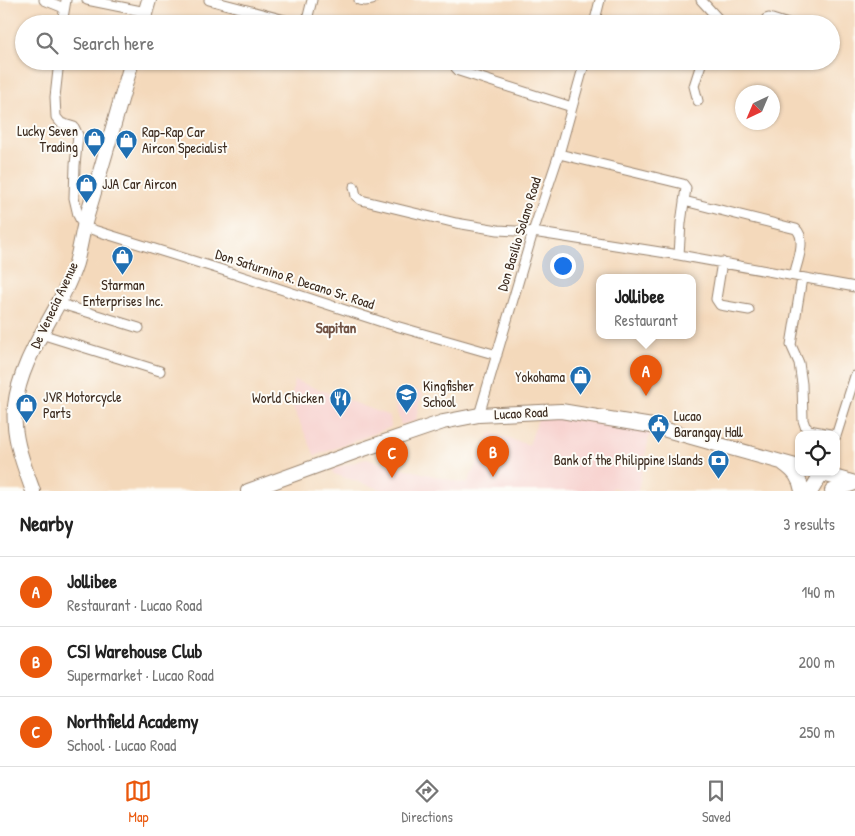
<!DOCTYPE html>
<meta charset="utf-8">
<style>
body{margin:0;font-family:"Patrick Hand",sans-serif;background:#f6f6f6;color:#222}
.controls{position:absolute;right:15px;bottom:15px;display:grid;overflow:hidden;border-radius:10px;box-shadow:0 1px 4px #0004}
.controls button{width:45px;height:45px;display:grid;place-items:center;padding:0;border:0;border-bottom:1px solid #e0e0e0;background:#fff;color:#222;font:25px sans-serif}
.compass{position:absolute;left:735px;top:85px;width:45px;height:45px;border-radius:50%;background:#fff;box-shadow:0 1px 4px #0004;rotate:224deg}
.you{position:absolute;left:562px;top:265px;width:18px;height:18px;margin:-12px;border:4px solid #fff;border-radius:50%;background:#1a73e8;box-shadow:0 0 0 8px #1a73e833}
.badge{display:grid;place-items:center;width:32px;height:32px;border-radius:50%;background:#ea580c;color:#fff;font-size:16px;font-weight:700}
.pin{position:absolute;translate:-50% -41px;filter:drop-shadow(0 1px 2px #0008)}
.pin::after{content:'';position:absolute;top:26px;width:18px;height:15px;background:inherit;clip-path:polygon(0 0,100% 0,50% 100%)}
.popup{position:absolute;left:596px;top:274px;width:100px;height:65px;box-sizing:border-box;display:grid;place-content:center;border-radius:10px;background:#fff;filter:drop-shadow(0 1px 4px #0005);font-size:16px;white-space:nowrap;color:#767676}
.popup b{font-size:19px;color:#222}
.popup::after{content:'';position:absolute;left:50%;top:100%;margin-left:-10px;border:10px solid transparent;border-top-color:#fff}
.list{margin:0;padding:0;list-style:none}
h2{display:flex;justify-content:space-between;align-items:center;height:65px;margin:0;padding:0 20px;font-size:21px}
h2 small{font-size:16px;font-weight:400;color:#767676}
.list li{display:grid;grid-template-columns:32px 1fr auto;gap:15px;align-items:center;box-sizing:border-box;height:70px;padding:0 20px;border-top:1px solid #e0e0e0}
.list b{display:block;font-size:19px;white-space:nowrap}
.list p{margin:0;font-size:16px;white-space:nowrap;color:#767676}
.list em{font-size:16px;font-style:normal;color:#767676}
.icon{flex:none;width:28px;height:28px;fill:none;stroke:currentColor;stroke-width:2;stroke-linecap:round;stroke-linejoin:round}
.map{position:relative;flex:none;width:855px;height:491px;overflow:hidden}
.search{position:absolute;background:#fff;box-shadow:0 1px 4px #0004;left:15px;right:15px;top:15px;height:55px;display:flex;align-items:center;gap:12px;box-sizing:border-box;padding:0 18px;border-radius:28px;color:#767676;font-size:19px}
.sheet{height:275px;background:#fff}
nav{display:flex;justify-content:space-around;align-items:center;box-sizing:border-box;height:70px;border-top:1px solid #e0e0e0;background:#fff;font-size:14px;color:#767676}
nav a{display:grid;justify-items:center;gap:2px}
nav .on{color:#ea580c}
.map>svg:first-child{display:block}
.built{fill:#f7d0cd}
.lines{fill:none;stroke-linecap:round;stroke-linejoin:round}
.minor-casing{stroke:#98826c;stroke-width:11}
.trunk-casing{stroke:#98826c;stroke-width:16}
.minor{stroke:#fff;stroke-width:9}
.trunk{stroke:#fff;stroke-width:14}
.labels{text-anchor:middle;stroke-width:4;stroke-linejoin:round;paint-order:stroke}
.poi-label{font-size:14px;fill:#3b2a1e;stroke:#fdfcf7;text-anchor:start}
.street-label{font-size:14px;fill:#3b2a1e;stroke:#fdfcf7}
.neighbourhood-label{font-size:15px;font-weight:bold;fill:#705244;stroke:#fdfcf7}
</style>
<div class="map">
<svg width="855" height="491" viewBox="0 0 855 491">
<rect width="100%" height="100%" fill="#fdfcf7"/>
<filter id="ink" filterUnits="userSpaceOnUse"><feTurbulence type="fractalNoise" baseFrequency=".02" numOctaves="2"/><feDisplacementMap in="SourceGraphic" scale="10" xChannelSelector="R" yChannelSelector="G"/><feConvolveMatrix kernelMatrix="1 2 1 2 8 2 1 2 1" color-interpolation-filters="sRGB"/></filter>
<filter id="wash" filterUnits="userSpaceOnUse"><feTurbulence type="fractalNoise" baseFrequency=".0096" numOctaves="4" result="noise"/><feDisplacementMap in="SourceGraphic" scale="20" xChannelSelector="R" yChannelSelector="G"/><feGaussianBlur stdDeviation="1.12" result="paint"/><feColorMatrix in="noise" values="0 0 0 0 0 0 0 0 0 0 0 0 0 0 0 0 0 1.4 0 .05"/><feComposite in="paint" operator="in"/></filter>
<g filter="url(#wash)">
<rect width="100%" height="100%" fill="#f4d9bb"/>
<path class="built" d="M 294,380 L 390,416 L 391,427 L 315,456 L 291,403 Z
M 413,389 L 423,394 L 419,403 L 416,421 L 401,425 L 395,405 L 393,392 Z
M 553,416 L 650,432 L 638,491 L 624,491 L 613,487 L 611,491 L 386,491 L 334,474 L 332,469 L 366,459 L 467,484 L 491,433 L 529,445 L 538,419 Z"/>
</g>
<g filter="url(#ink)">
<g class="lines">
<defs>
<path id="minor" d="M 44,0 L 64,8
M 87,0 L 146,12
M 209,0 L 300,24
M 359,0 L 365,1 L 372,0
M 701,0 L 723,24
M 62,24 L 66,0
M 302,24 L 307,20 L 312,0
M 594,24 L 600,0
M 763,24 L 766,19 L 769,18 L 788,24
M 59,61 L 55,97 L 56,117 L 61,123 L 74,127 L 78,135 L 75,165 L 74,198 L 78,215 L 84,227 L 219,269 L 382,322 L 497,355
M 457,61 L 456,68 L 459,71 L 572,107
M 698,101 L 694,86 L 702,61
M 559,154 L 683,184 L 686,188 L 681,223 L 679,255
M 354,187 L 356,196 L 361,200 L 456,223 L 498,230 L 533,232 L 679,255 L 855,287
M 684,201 L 796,229 C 807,239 797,263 794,275
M 722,262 L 716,299 L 720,305 L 749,310
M 802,278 L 791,345 L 799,363 L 802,384 L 803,420 L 805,426 L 809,430 L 835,435
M 58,303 L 139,328
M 41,334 L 160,371
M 479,415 L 533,232 L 559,154 L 585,61
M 836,436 L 855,376"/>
<path id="trunk" d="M 142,24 L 149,0
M 784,464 C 794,471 800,478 802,491
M 816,472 L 855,483
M 33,491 C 23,463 12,436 15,406 C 21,353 60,313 76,263 C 80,249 82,233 86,219 C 102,166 117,114 132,61
M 248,491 L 355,452 L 443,422 L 479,415 L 561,411 L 652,426 L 799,467
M 811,491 L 821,474
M 832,491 L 855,483"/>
</defs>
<use href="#minor" class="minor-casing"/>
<use href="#trunk" class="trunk-casing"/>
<use href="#minor" class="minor"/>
<use href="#trunk" class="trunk"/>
</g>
</g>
<defs>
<symbol id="shop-pin" viewBox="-11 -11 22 30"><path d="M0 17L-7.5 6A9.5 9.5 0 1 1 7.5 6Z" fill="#1f6fb2" stroke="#fdfcf7"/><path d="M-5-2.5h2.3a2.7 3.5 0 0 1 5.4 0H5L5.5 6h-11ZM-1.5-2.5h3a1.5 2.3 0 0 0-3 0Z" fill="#fff"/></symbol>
<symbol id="school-pin" viewBox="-11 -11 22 30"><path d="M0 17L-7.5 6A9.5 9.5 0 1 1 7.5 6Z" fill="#1f6fb2" stroke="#fdfcf7"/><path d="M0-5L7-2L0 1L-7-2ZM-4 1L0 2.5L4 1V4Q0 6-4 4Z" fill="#fff"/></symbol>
<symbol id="restaurant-pin" viewBox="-11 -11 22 30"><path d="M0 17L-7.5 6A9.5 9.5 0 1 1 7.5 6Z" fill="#1f6fb2" stroke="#fdfcf7"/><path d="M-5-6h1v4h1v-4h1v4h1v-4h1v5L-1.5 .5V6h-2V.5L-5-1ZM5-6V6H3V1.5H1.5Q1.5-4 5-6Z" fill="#fff"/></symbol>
<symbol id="civic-pin" viewBox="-11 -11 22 30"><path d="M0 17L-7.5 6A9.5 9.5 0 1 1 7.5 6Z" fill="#1f6fb2" stroke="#fdfcf7"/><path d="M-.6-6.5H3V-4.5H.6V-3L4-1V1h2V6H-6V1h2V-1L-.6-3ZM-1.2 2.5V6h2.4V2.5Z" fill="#fff"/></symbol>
<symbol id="bank-pin" viewBox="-11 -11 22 30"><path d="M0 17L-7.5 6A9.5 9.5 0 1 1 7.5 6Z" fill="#1f6fb2" stroke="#fdfcf7"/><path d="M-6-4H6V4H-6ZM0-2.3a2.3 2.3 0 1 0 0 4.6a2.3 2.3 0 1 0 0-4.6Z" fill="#fff"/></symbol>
</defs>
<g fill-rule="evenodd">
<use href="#shop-pin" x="82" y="126" width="25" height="34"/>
<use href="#shop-pin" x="114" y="128" width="25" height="34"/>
<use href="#shop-pin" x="74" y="172" width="25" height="34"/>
<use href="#shop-pin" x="110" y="244" width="25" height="34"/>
<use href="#shop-pin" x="568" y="364" width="25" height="34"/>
<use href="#school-pin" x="394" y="382" width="25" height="34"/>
<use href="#restaurant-pin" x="328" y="386" width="25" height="34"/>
<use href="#shop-pin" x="14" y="392" width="25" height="34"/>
<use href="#civic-pin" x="646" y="412" width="25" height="34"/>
<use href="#bank-pin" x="706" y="448" width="25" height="34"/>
</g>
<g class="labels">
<g class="poi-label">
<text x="78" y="136" text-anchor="end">Lucky Seven<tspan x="78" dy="16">Trading</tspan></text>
<text x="142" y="137">Rap-Rap Car<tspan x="142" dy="16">Aircon Specialist</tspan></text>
<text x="102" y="189">JJA Car Aircon</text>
<text x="123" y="290" text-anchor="middle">Starman<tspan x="123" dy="16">Enterprises Inc.</tspan></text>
<text x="565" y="382" text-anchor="end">Yokohama</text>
<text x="423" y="391">Kingfisher<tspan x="423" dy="16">School</tspan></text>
<text x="43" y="402">JVR Motorcycle<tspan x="43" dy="16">Parts</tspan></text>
<text x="324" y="403" text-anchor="end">World Chicken</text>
<text x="674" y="421">Lucao<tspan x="674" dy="16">Barangay Hall</tspan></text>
<text x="703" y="465" text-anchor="end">Bank of the Philippine Islands</text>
</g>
<g class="street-label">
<text transform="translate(519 234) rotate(-73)" y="5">Don Basilio Solano Road</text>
<text transform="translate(295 279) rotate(18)" y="5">Don Saturnino R. Decano Sr. Road</text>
<text transform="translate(54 305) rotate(-65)" y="5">De Venecia Avenue</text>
<text transform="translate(521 413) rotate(-3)" y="5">Lucao Road</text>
</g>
<g class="neighbourhood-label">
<text x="336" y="333">Sapitan</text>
</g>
</g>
</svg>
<div class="controls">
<button><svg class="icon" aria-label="locate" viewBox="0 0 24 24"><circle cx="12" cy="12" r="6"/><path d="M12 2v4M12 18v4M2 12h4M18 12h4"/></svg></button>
</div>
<svg class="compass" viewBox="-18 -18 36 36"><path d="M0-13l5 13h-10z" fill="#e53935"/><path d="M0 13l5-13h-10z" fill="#767676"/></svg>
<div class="you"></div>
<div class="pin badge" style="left:646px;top:396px">A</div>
<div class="popup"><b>Jollibee</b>Restaurant</div>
<div class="pin badge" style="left:493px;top:477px">B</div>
<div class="pin badge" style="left:392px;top:478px">C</div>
<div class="search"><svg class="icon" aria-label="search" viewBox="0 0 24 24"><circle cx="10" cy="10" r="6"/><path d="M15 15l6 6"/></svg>Search here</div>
</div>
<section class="sheet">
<h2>Nearby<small>3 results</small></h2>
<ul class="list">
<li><span class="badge">A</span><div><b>Jollibee</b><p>Restaurant · Lucao Road</p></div><em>140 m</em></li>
<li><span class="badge">B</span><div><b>CSI Warehouse Club</b><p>Supermarket · Lucao Road</p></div><em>200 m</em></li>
<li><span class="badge">C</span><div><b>Northfield Academy</b><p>School · Lucao Road</p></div><em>250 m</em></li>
</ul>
</section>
<nav>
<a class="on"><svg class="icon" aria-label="map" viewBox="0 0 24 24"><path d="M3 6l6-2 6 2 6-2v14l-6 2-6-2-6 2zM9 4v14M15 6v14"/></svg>Map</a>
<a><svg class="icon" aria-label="directions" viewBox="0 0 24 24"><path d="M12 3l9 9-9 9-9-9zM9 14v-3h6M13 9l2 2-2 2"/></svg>Directions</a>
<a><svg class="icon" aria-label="saved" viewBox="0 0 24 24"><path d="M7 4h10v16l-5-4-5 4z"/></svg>Saved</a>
</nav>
